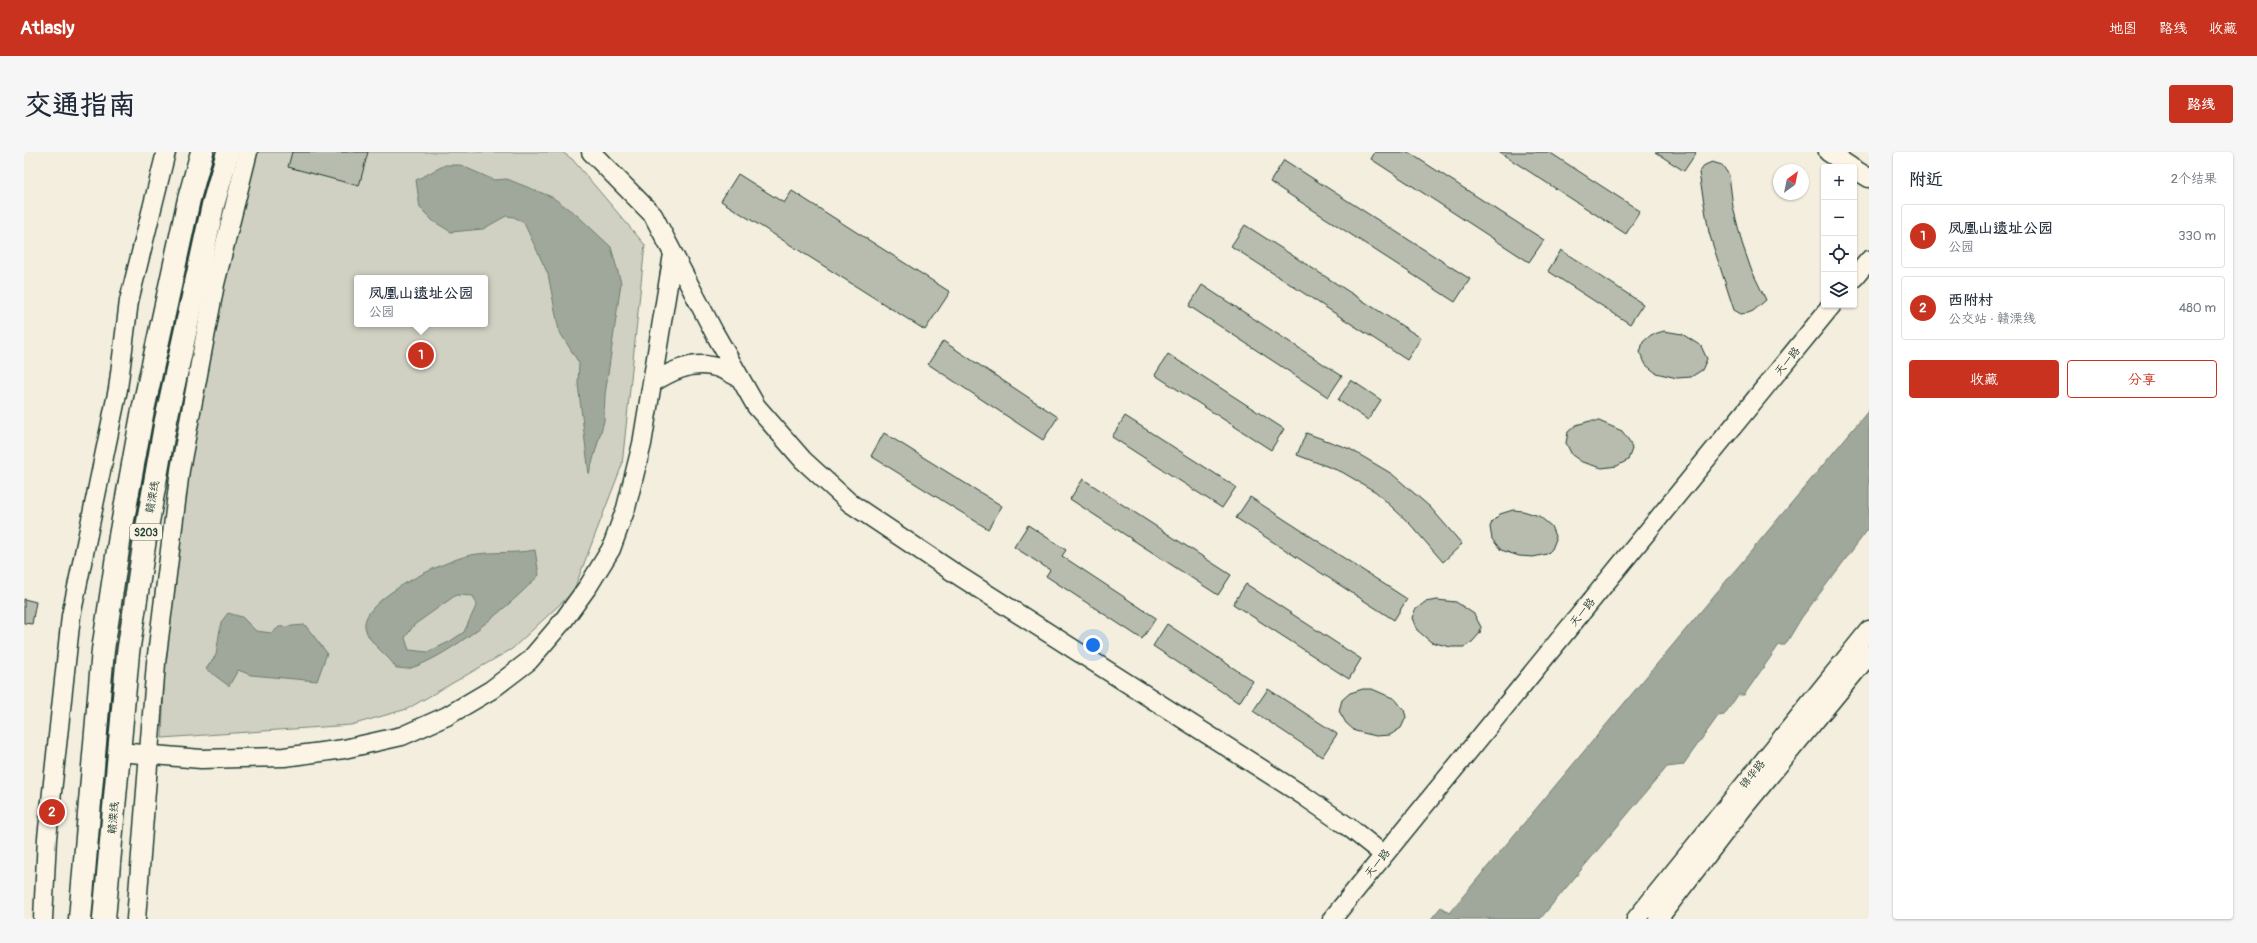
<!DOCTYPE html>
<html lang="zh">
<meta charset="utf-8">
<style>
body{margin:0;font-family:Pangolin,"LXGW WenKai TC",sans-serif;background:#f6f6f7;color:#1f2937}
.controls{position:absolute;right:12px;top:12px;display:grid;overflow:hidden;border-radius:4px;box-shadow:0 1px 3px #0004}
.controls button{width:36px;height:36px;display:grid;place-items:center;padding:0;border:0;border-bottom:1px solid #e0e1e3;background:#fff;color:#1f2937;font:20px sans-serif}
.compass{position:absolute;left:1749px;top:12px;width:36px;height:36px;border-radius:50%;background:#fff;box-shadow:0 1px 3px #0004;rotate:33deg}
.you{position:absolute;left:1069px;top:493px;width:14px;height:14px;margin:-10px;border:3px solid #fff;border-radius:50%;background:#1a73e8;box-shadow:0 0 0 6px #1a73e833}
.badge{display:grid;place-items:center;width:26px;height:26px;border-radius:50%;background:#c8321e;color:#fff;font-size:13px;font-weight:700}
.pin{position:absolute;translate:-50% -50%;border:2px solid #fff;box-shadow:0 1px 4px #0006}
.popup{position:absolute;left:330px;top:123px;width:134px;height:52px;box-sizing:border-box;display:grid;place-content:center;border-radius:4px;background:#fff;filter:drop-shadow(0 1px 3px #0005);font-size:13px;white-space:nowrap;color:#747a83}
.popup b{font-size:15px;color:#1f2937}
.popup::after{content:'';position:absolute;left:50%;top:100%;margin-left:-8px;border:8px solid transparent;border-top-color:#fff}
.list{margin:0;padding:0;list-style:none}
h2{display:flex;justify-content:space-between;align-items:center;height:52px;margin:0;padding:0 16px;font-size:17px}
h2 small{font-size:13px;font-weight:400;color:#747a83}
.list li{display:grid;grid-template-columns:26px 1fr auto;gap:12px;align-items:center;box-sizing:border-box;height:64px;margin:0 8px 8px;padding:0 8px;border:1px solid #e0e1e3;border-radius:4px}
.list b{display:block;font-size:15px;white-space:nowrap}
.list p{margin:0;font-size:13px;white-space:nowrap;color:#747a83}
.list em{font-size:13px;font-style:normal;color:#747a83}
.actions{display:flex;gap:8px;padding:12px 16px}
.actions a{flex:1;padding:9px 0;border:1px solid #c8321e;border-radius:4px;text-align:center;font-size:14px;color:#c8321e}
.actions .main{background:#c8321e;color:#fff}
.icon{flex:none;width:22px;height:22px;fill:none;stroke:currentColor;stroke-width:2;stroke-linecap:round;stroke-linejoin:round}
.map{position:relative;flex:none;width:1845px;height:767px;overflow:hidden;border-radius:4px}
header{display:flex;align-items:center;gap:24px;box-sizing:border-box;height:56px;padding:0 20px;background:#c8321e;color:#fff}
header strong{font-size:19px}
nav{display:flex;gap:22px;margin-inline-start:auto;font-size:14px}
.intro{display:flex;align-items:center;justify-content:space-between;box-sizing:border-box;height:96px;padding:0 24px}
h1{margin:0;font-size:28px}
.button{padding:10px 18px;border-radius:4px;background:#c8321e;color:#fff;font-size:14px;font-weight:700}
main{display:flex;gap:24px;padding:0 24px}
aside{flex:1;background:#fff;border-radius:4px;box-shadow:0 1px 3px #0004}
.map>svg:first-child{display:block}
.green{fill:#d0d1c2;stroke:#78877b;fill-rule:evenodd}
.water{fill:#a0a89b;stroke:#6c7d72;fill-rule:evenodd}
.building{fill:#b8bcae;stroke:#1f3d34}
.lines{fill:none;stroke-linecap:round;stroke-linejoin:round}
.tertiary-casing{stroke:#1f3d34;stroke-width:21}
.primary-casing{stroke:#1f3d34;stroke-width:25}
.tertiary{stroke:#fcf5e5;stroke-width:18}
.primary{stroke:#fcf5e5;stroke-width:22}
.labels{text-anchor:middle;stroke-width:4;stroke-linejoin:round;paint-order:stroke}
.shield{fill:#fcf5e5;stroke:#617469;stroke-width:1}
.shield-label{font-size:10px;font-weight:bold;fill:#1f3d34}
.street-label{font-size:11px;fill:#1f3d34;stroke:#fcf5e5}
</style>
<header>
<strong>Atlasly</strong>
<nav><a>地图</a><a>路线</a><a>收藏</a></nav>
</header>
<div class="intro"><h1>交通指南</h1><a class="button">路线</a></div>
<main>
<div class="map">
<svg width="1845" height="767" viewBox="0 0 1845 767">
<rect width="100%" height="100%" fill="#f3eede"/>
<filter id="ink" filterUnits="userSpaceOnUse"><feTurbulence type="fractalNoise" baseFrequency=".025" numOctaves="2"/><feDisplacementMap in="SourceGraphic" scale="8" xChannelSelector="R" yChannelSelector="G"/><feConvolveMatrix kernelMatrix="1 2 1 2 8 2 1 2 1" color-interpolation-filters="sRGB"/></filter>
<g filter="url(#ink)">
<path class="green" d="M 233,0 L 538,0 L 548,7 L 621,93 L 598,313 L 549,440 L 488,497 L 383,557 L 327,573 L 138,586 L 145,396 L 218,49 ZM 333,126 L 461,126 L 461,172 L 333,172 Z"/>
<path class="water" d="M 421,13 L 436,13 L 470,28 L 483,27 L 528,45 L 554,64 L 587,95 L 597,131 L 581,243 L 580,269 L 565,322 L 554,232 L 555,211 L 535,179 L 524,122 L 500,71 L 490,65 L 482,64 L 459,77 L 427,80 L 409,69 L 396,56 L 392,28 Z
M 1845,258 L 1845,376 L 1778,465 L 1761,493 L 1755,493 L 1720,543 L 1714,543 L 1700,563 L 1694,564 L 1659,613 L 1643,615 L 1516,767 L 1407,767 L 1417,755 L 1425,761 Z
M 511,398 L 515,423 C 487,453 426,504 387,516 C 383,518 377,516 372,516 C 364,502 344,492 341,475 C 337,446 425,407 447,403 C 468,399 490,402 511,398 ZM 432,443 L 449,444 L 453,452 L 440,480 L 425,490 L 404,500 L 385,498 L 381,486 L 390,473 Z
M 204,461 L 218,465 L 232,479 L 248,481 L 255,475 L 281,473 L 303,501 L 293,529 L 227,523 L 214,518 L 205,534 L 182,517 L 192,503 L 197,470 Z"/>
<path class="building" d="M 268,0 L 344,0 L 335,34 L 264,15 Z
M 1351,0 L 1384,0 L 1520,88 L 1505,110 L 1347,7 Z
M 1475,0 L 1525,0 L 1616,59 L 1602,82 Z
M 1631,0 L 1671,0 L 1672,1 L 1660,19 Z
M 1260,8 L 1446,127 L 1431,150 L 1246,30 Z
M 1688,10 L 1698,13 L 1705,23 L 1709,55 L 1718,91 L 1727,117 L 1742,148 L 1729,159 L 1724,161 L 1717,162 L 1710,158 L 1685,81 L 1675,21 L 1681,13 Z
M 714,22 L 760,51 L 768,39 L 926,140 L 901,178 L 697,49 Z
M 1221,73 L 1397,186 L 1383,208 L 1207,94 Z
M 1537,98 L 1619,152 L 1606,172 L 1524,119 Z
M 1178,133 L 1318,224 L 1304,245 L 1165,154 Z
M 1640,179 L 1658,182 L 1677,194 L 1683,207 L 1678,218 L 1667,225 L 1653,226 L 1632,221 L 1622,213 L 1616,201 L 1619,190 L 1627,183 Z
M 919,189 L 1034,265 L 1019,288 L 904,212 Z
M 1144,202 L 1260,277 L 1247,298 L 1131,223 Z
M 1327,228 L 1357,248 L 1344,268 L 1314,248 Z
M 1101,264 L 1212,335 L 1198,356 L 1088,285 Z
M 1566,269 L 1575,269 L 1598,279 L 1606,290 L 1608,297 L 1604,308 L 1593,314 L 1578,316 L 1558,310 L 1548,303 L 1542,291 L 1544,280 L 1552,273 Z
M 860,281 L 978,354 L 964,377 L 847,304 Z
M 1282,281 L 1326,297 L 1368,322 L 1406,355 L 1438,392 L 1419,410 L 1386,372 L 1352,340 L 1318,320 L 1273,303 Z
M 1059,327 L 1207,423 L 1194,443 L 1046,347 Z
M 1226,345 L 1383,447 L 1370,468 L 1212,366 Z
M 1489,358 L 1499,359 L 1515,364 L 1527,374 L 1532,387 L 1528,397 L 1523,402 L 1509,405 L 1495,404 L 1477,398 L 1468,387 L 1466,375 L 1468,370 L 1476,362 Z
M 1004,373 L 1042,398 L 1038,404 L 1132,466 L 1118,487 L 1022,424 L 1026,418 L 990,395 Z
M 1222,432 L 1337,507 L 1325,527 L 1209,452 Z
M 0,447 L 12,450 L 8,472 L 0,471 Z
M 1413,448 L 1432,450 L 1450,462 L 1457,475 L 1456,481 L 1448,490 L 1440,495 L 1427,495 L 1407,490 L 1393,478 L 1388,466 L 1391,458 L 1401,450 Z
M 1143,472 L 1229,529 L 1215,551 L 1129,494 Z
M 1244,537 L 1313,582 L 1298,605 L 1229,559 Z
M 1339,537 L 1348,537 L 1371,547 L 1380,558 L 1382,565 L 1377,576 L 1366,583 L 1352,584 L 1331,579 L 1322,571 L 1315,559 L 1318,548 L 1326,541 Z"/>
<g class="lines">
<defs>
<path id="tertiary" d="M 567,0 L 629,63 L 690,180 L 732,254 L 779,308 L 826,351 L 932,422 L 1280,644 L 1326,676 L 1360,703
M 1804,0 L 1827,15
M 1830,17 L 1845,26
M 1830,126 L 1845,108
M 628,231 C 646,220 665,210 687,214 C 697,215 707,222 716,226
M 95,600 L 177,607 L 260,605 L 320,597 L 378,584 L 423,564 L 467,538 L 505,509 L 539,469 L 565,433 L 587,397 L 602,356 L 618,292 L 649,102
M 19,767 L 23,686 L 47,464 L 94,237 L 105,149 L 142,0
M 112,767 L 132,511 L 156,318 L 191,132 L 224,0
M 1308,767 L 1808,153
M 1612,767 L 1845,478
M 1634,767 L 1720,655 L 1845,503"/>
<path id="primary" d="M 56,767 L 79,498 L 96,384 L 118,263 L 165,47 L 178,0
M 80,767 L 104,501 L 121,387 L 142,268 L 189,53 L 204,0"/>
</defs>
<use href="#tertiary" class="tertiary-casing"/>
<use href="#primary" class="primary-casing"/>
<use href="#tertiary" class="tertiary"/>
<use href="#primary" class="primary"/>
</g>
</g>
<g class="labels">
<rect class="shield" x="106" y="372" width="32" height="16" rx="3"/>
<g class="shield-label">
<text x="122" y="384">S203</text>
</g>
<g class="street-label">
<text transform="translate(1763 209) rotate(-51)" y="4">天一路</text>
<text transform="translate(128 345) rotate(-80)" y="4">赣溧线</text>
<text transform="translate(1558 460) rotate(-51)" y="4">天一路</text>
<text transform="translate(1728 622) rotate(-51)" y="4">锦华路</text>
<text transform="translate(89 666) rotate(-85)" y="4">赣溧线</text>
<text transform="translate(1353 711) rotate(-51)" y="4">天一路</text>
</g>
</g>
</svg>
<div class="controls">
<button>+</button>
<button>−</button>
<button><svg class="icon" aria-label="locate" viewBox="0 0 24 24"><circle cx="12" cy="12" r="6"/><path d="M12 2v4M12 18v4M2 12h4M18 12h4"/></svg></button>
<button><svg class="icon" aria-label="layers" viewBox="0 0 24 24"><path d="M12 4l9 5-9 5-9-5zM3 14l9 5 9-5"/></svg></button>
</div>
<svg class="compass" viewBox="-18 -18 36 36"><path d="M0-13l5 13h-10z" fill="#e53935"/><path d="M0 13l5-13h-10z" fill="#747a83"/></svg>
<div class="you"></div>
<div class="pin badge" style="left:397px;top:203px">1</div>
<div class="popup"><b>凤凰山遗址公园</b>公园</div>
<div class="pin badge" style="left:28px;top:660px">2</div>
</div>
<aside>
<h2>附近<small>2个结果</small></h2>
<ul class="list">
<li><span class="badge">1</span><div><b>凤凰山遗址公园</b><p>公园</p></div><em>330 m</em></li>
<li><span class="badge">2</span><div><b>西附村</b><p>公交站 · 赣溧线</p></div><em>480 m</em></li>
</ul>
<div class="actions"><a class="main">收藏</a><a>分享</a></div>
</aside>
</main>
